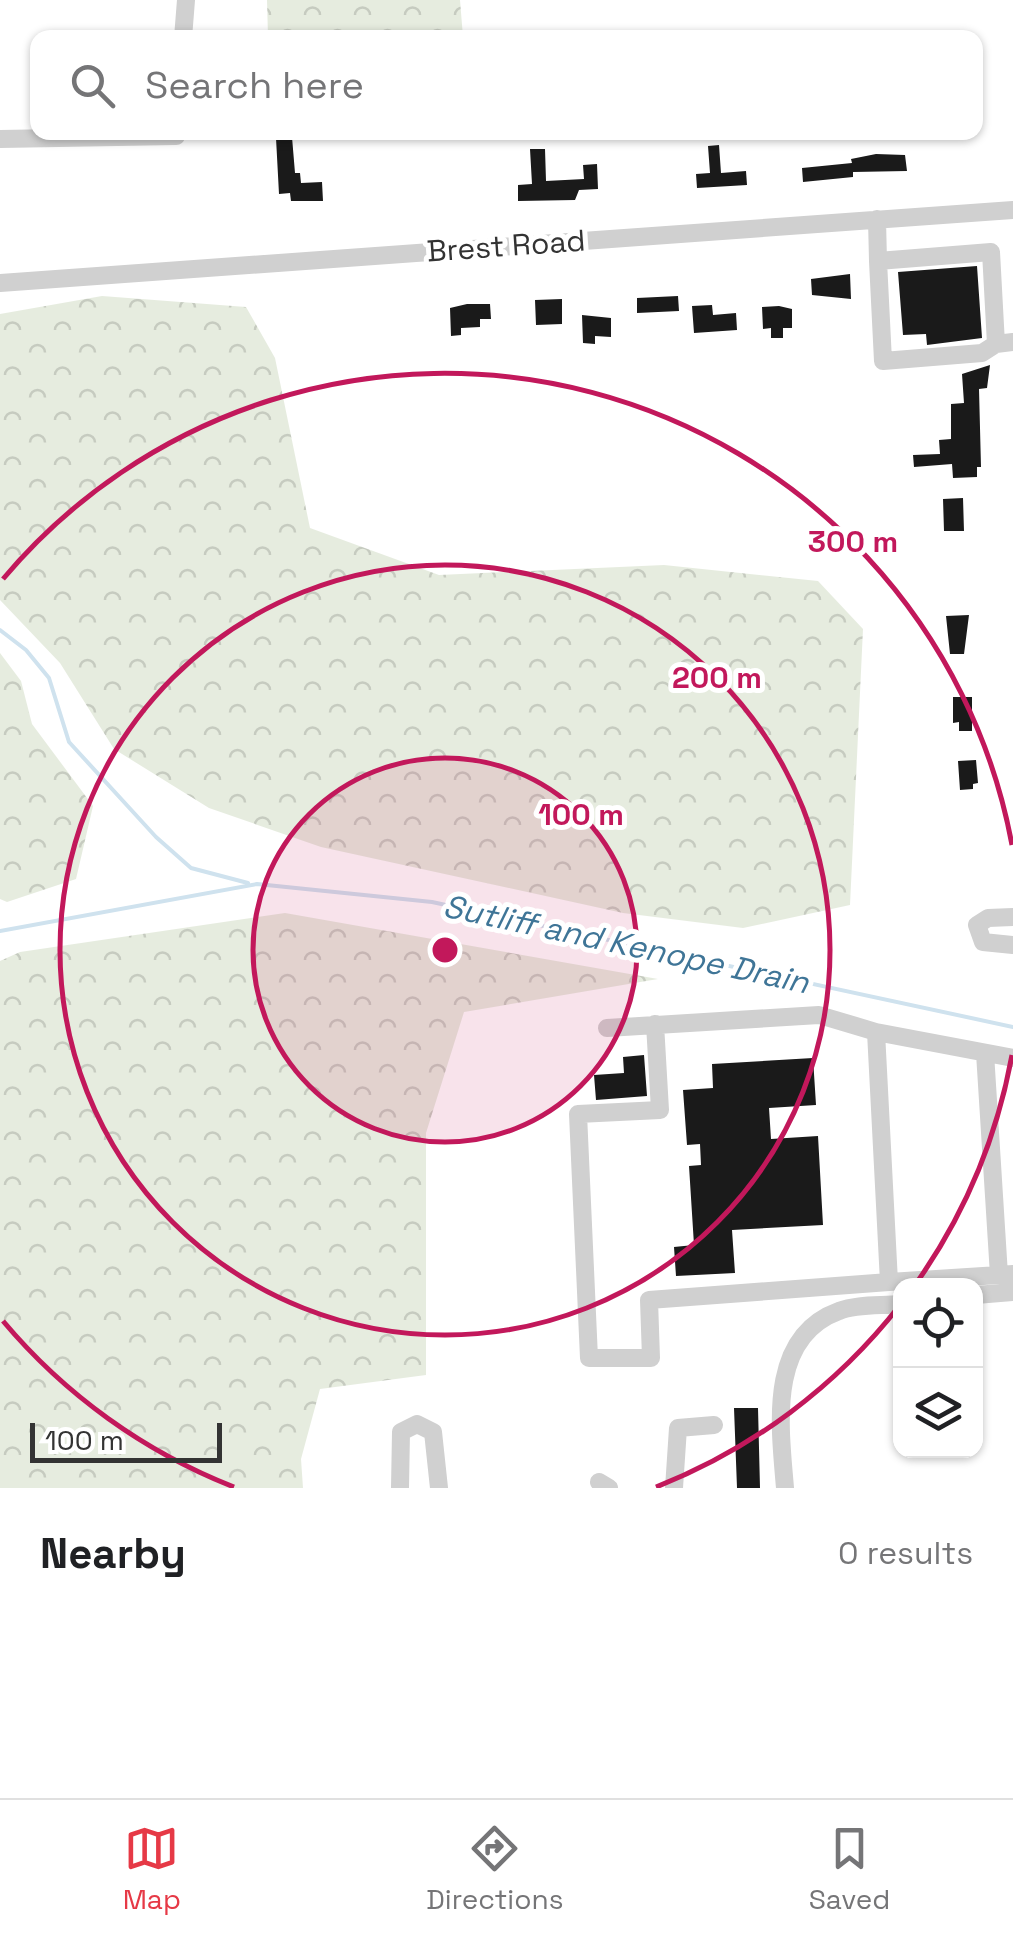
<!DOCTYPE html>
<style>
body{margin:0;font-family:"Space Grotesk",sans-serif;background:#f2f2f2;color:#202124}
.controls{position:absolute;right:30px;bottom:30px;display:grid;overflow:hidden;border-radius:20px;box-shadow:0 2px 8px #0004}
.controls button{width:90px;height:90px;display:grid;place-items:center;padding:0;border:0;border-bottom:2px solid #e0e0e0;background:#fff;color:#202124;font:50px sans-serif}
.scale{position:absolute;left:30px;bottom:25px;width:192px;box-sizing:border-box;padding-left:10px;border:5px solid #333;border-top:0;font-size:28px;line-height:35px;white-space:nowrap;color:#333;-webkit-text-stroke:8px #fff;paint-order:stroke}
.list{margin:0;padding:0;list-style:none}
h2{display:flex;justify-content:space-between;align-items:center;height:130px;margin:0;padding:0 40px;font-size:42px}
h2 small{font-size:32px;font-weight:400;color:#757577}
.icon{flex:none;width:55px;height:55px;fill:none;stroke:currentColor;stroke-width:2;stroke-linecap:round;stroke-linejoin:round}
.map{position:relative;flex:none;width:1013px;height:1488px;overflow:hidden}
.search{position:absolute;background:#fff;box-shadow:0 2px 8px #0004;left:30px;right:30px;top:30px;height:110px;display:flex;align-items:center;gap:25px;box-sizing:border-box;padding:0 35px;border-radius:20px;color:#757577;font-size:38px}
.sheet{height:310px;background:#fff}
nav{display:flex;justify-content:space-around;align-items:center;box-sizing:border-box;height:140px;border-top:2px solid #e0e0e0;background:#fff;font-size:28px;color:#757577}
nav a{display:grid;justify-items:center;gap:5px}
nav .on{color:#e63946}
.map>svg:first-child{display:block}
.forest{fill:url(#forest-crowns)}
.lines{fill:none;stroke-linecap:round;stroke-linejoin:round}
.stream{stroke:#cfe2ee;stroke-width:4}
.building{fill:#1a1a1a}
.minor{stroke:#d0d0d0;stroke-width:18}
.ring{fill:none;stroke:#c2185b;stroke-width:5}
.labels{text-anchor:middle;stroke-width:10;stroke-linejoin:round;paint-order:stroke}
.street-label{font-size:30px;fill:#333;stroke:#fff}
.water-label{font-size:32px;font-style:italic;fill:#3f7597;stroke:#fff}
.centre{fill:#c2185b;stroke:#fff;stroke-width:5}
.ring-label{font-size:30px;text-anchor:middle;font-weight:bold;fill:#c2185b;stroke:#fff;stroke-width:10;stroke-linejoin:round;paint-order:stroke}
</style>
<div class="map">
<svg width="1013" height="1488" viewBox="0 0 1013 1488">
<defs>
<pattern id="forest-crowns" width="20" height="18" patternUnits="userSpaceOnUse" patternTransform="scale(2.5)"><rect width="20" height="18" fill="#e6ecdf"/><path d="M2 6a3 3 0 1 1 6 0M12 15a3 3 0 1 1 6 0" fill="none" stroke="#c6cbc0"/></pattern>
</defs>
<rect width="100%" height="100%" fill="#fff"/>
<path class="forest" d="M 267,0 L 460,0 L 463,37 L 268,37 Z
M 102,296 L 246,307 L 275,358 L 310,528 L 439,575 L 664,565 L 818,581 L 863,629 L 850,905 L 743,928 L 623,913 L 321,847 L 209,808 L 114,749 L 60,663 L 0,600 L 0,314 Z
M 0,653 L 21,681 L 32,724 L 93,806 L 76,879 L 7,902 L 0,899 Z
M 285,913 L 658,979 L 464,1012 L 426,1133 L 426,1375 L 320,1389 L 301,1459 L 303,1488 L 0,1488 L 0,961 L 20,952 Z"/>
<g class="lines">
<path class="stream" d="M 0,630 L 26,650 L 49,678 L 69,742 L 156,837 L 191,868 L 248,883
M 0,931 L 257,884 L 432,902 L 1013,1027"/>
</g>
<path class="building" d="M 292,137 L 295,173 L 300,173 L 301,183 L 322,182 L 323,201 L 291,201 L 290,193 L 279,194 L 276,138 Z
M 719,145 L 721,173 L 746,171 L 747,185 L 697,188 L 696,174 L 710,173 L 708,146 Z
M 530,149 L 545,149 L 546,181 L 584,179 L 583,165 L 597,164 L 598,189 L 579,190 L 575,200 L 518,201 L 518,185 L 532,184 Z
M 876,154 L 905,155 L 907,171 L 853,172 L 853,177 L 803,182 L 802,168 L 852,163 L 851,159 Z
M 977,266 L 982,338 L 927,345 L 926,334 L 903,335 L 898,272 Z
M 850,274 L 851,299 L 812,295 L 811,279 Z
M 678,296 L 679,311 L 637,313 L 637,298 Z
M 562,299 L 562,324 L 536,325 L 535,300 Z
M 467,304 L 490,304 L 491,319 L 480,319 L 480,327 L 461,328 L 461,335 L 451,336 L 450,308 Z
M 712,305 L 713,315 L 736,313 L 737,330 L 694,333 L 692,306 Z
M 779,306 L 792,309 L 792,328 L 783,328 L 783,338 L 771,338 L 771,328 L 763,329 L 762,307 Z
M 582,315 L 611,318 L 611,337 L 595,336 L 595,344 L 583,343 Z
M 990,365 L 987,388 L 979,389 L 981,467 L 977,467 L 977,477 L 953,478 L 952,464 L 914,467 L 913,455 L 940,454 L 939,440 L 951,439 L 951,404 L 964,403 L 962,374 Z
M 963,498 L 964,531 L 944,531 L 943,499 Z
M 969,615 L 964,654 L 950,654 L 946,616 Z
M 953,697 L 972,697 L 972,731 L 959,731 L 959,722 L 953,723 Z
M 976,760 L 978,783 L 973,784 L 973,789 L 960,790 L 958,761 Z
M 644,1055 L 647,1096 L 596,1100 L 594,1075 L 624,1073 L 623,1057 Z
M 813,1058 L 816,1105 L 769,1108 L 771,1139 L 818,1136 L 823,1225 L 732,1230 L 735,1273 L 676,1276 L 674,1247 L 694,1245 L 689,1166 L 701,1165 L 700,1144 L 687,1145 L 683,1090 L 713,1088 L 712,1064 Z
M 734,1408 L 758,1408 L 760,1488 L 737,1488 Z"/>
<g class="lines">
<path class="minor" d="M 183,38 L 186,0
M 0,139 L 176,136 L 177,132
M 877,219 L 878,261 L 991,252 L 996,344 L 1013,342
M 878,261 L 883,361 L 982,353 L 996,344
M 0,283 L 1013,210
M 1013,917 L 988,918 L 977,925 L 983,942 L 1013,945
M 655,1024 L 660,1110 L 578,1114 L 589,1358 L 651,1358 L 649,1300 L 889,1282
M 607,1028 L 819,1015 L 876,1032 L 1013,1058
M 876,1032 L 889,1282 L 999,1275
M 985,1053 L 999,1275 L 1013,1274
M 976,1295 L 1013,1292
M 599,1482 L 609,1488
M 400,1488 L 401,1432 L 417,1424 L 433,1432 L 439,1488
M 674,1488 L 678,1428 L 714,1425
M 785,1488 C 780,1427 767,1337 839,1311 C 857,1304 881,1306 900,1304"/>
</g>
<circle cx="445" cy="950" r="192" fill="#c2185b" fill-opacity=".12"/>
<g class="ring">
<circle cx="445" cy="950" r="192"/>
<circle cx="445" cy="950" r="385"/>
<path d="M1012 1055A577 577 0 0 1 915 1285M900 1305A577 577 0 0 1 656 1487M234 1487A577 577 0 0 1 3 1321M3 579A577 577 0 0 1 1012 845"/>
</g>
<g class="labels">
<g class="street-label">
<text transform="translate(506 246) rotate(-4)" y="10">Brest Road</text>
</g>
<g class="water-label">
<text transform="translate(626 944) rotate(12)" y="11">Sutliff and Kenope Drain</text>
</g>
</g>
<circle cx="445" cy="950" r="15" class="centre"/>
<g class="ring-label">
<text x="853" y="552">300 m</text>
<text x="717" y="688">200 m</text>
<text x="581" y="825">100 m</text>
</g>
</svg>
<div class="controls">
<button><svg class="icon" aria-label="locate" viewBox="0 0 24 24"><circle cx="12" cy="12" r="6"/><path d="M12 2v4M12 18v4M2 12h4M18 12h4"/></svg></button>
<button><svg class="icon" aria-label="layers" viewBox="0 0 24 24"><path d="M12 4l9 5-9 5-9-5zM3 14l9 5 9-5"/></svg></button>
</div>
<div class="scale">100 m</div>
<div class="search"><svg class="icon" aria-label="search" viewBox="0 0 24 24"><circle cx="10" cy="10" r="6"/><path d="M15 15l6 6"/></svg>Search here</div>
</div>
<section class="sheet">
<h2>Nearby<small>0 results</small></h2>
<ul class="list">
</ul>
</section>
<nav>
<a class="on"><svg class="icon" aria-label="map" viewBox="0 0 24 24"><path d="M3 6l6-2 6 2 6-2v14l-6 2-6-2-6 2zM9 4v14M15 6v14"/></svg>Map</a>
<a><svg class="icon" aria-label="directions" viewBox="0 0 24 24"><path d="M12 3l9 9-9 9-9-9zM9 14v-3h6M13 9l2 2-2 2"/></svg>Directions</a>
<a><svg class="icon" aria-label="saved" viewBox="0 0 24 24"><path d="M7 4h10v16l-5-4-5 4z"/></svg>Saved</a>
</nav>
